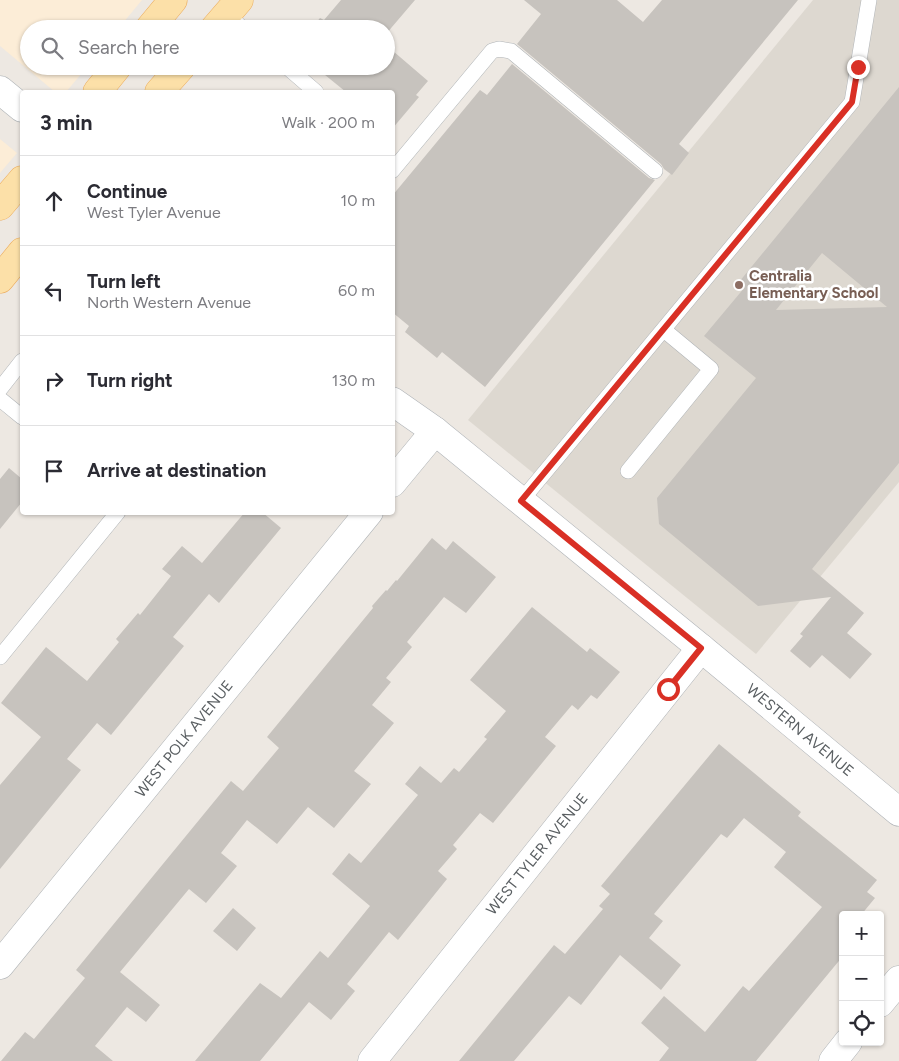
<!DOCTYPE html>
<meta charset="utf-8">
<style>
body{margin:0;font-family:Figtree,sans-serif;background:#f2f2f3;color:#2b2b33}
.controls{position:absolute;right:15px;bottom:15px;display:grid;overflow:hidden;border-radius:5px;box-shadow:0 1px 4px #0004}
.controls button{width:45px;height:45px;display:grid;place-items:center;padding:0;border:0;border-bottom:1px solid #e1e1e2;background:#fff;color:#2b2b33;font:25px sans-serif}
.stop{position:absolute;width:15px;height:15px;margin:-11px;border:4px solid #d93025;border-radius:50%;background:#fff}
.stop.end{background:#d93025;border-color:#fff;box-shadow:0 1px 5px #0008}
.list{margin:0;padding:0;list-style:none}
h2{display:flex;justify-content:space-between;align-items:center;height:65px;margin:0;padding:0 20px;font-size:21px}
h2 small{font-size:16px;font-weight:400;color:#7c7c81}
.list li{display:grid;grid-template-columns:32px 1fr auto;gap:15px;align-items:center;box-sizing:border-box;height:90px;padding:0 20px;border-top:1px solid #e1e1e2}
.list b{display:block;font-size:19px;white-space:nowrap}
.list p{margin:0;font-size:16px;white-space:nowrap;color:#7c7c81}
.list em{font-size:16px;font-style:normal;color:#7c7c81}
.icon{flex:none;width:28px;height:28px;fill:none;stroke:currentColor;stroke-width:2;stroke-linecap:round;stroke-linejoin:round}
.map{position:relative;flex:none;width:899px;height:1061px;overflow:hidden}
.search{position:absolute;background:#fff;box-shadow:0 1px 4px #0004;left:20px;top:20px;width:375px;height:55px;display:flex;align-items:center;gap:12px;box-sizing:border-box;padding:0 18px;border-radius:28px;color:#7c7c81;font-size:19px}
.panel{position:absolute;background:#fff;box-shadow:0 1px 4px #0004;left:20px;top:90px;width:375px;height:425px;border-radius:5px}
.map>svg:first-child{display:block}
.commercial{fill:#fcedd7}
.education{fill:#ddd8d0}
.building{fill:#c7c3be;fill-rule:evenodd}
.lines{fill:none;stroke-linecap:round;stroke-linejoin:round}
.service-casing{stroke:#b0b4b7;stroke-width:16}
.minor-casing{stroke:#b0b4b7;stroke-width:29}
.tertiary-casing{stroke:#b0b4b7;stroke-width:29}
.secondary-casing{stroke:#afb3b7;stroke-width:29}
.primary-casing{stroke:#ebab5c;stroke-width:29}
.service{stroke:#fff;stroke-width:15}
.minor{stroke:#fff;stroke-width:28}
.tertiary{stroke:#fff;stroke-width:28}
.secondary{stroke:#fff;stroke-width:28}
.primary{stroke:#fce0a8;stroke-width:28}
.route{stroke:#d93025;stroke-width:6}
.education-dot{fill:#8d6e63;stroke:#fff;stroke-width:2}
.labels{text-anchor:middle;stroke-width:5;stroke-linejoin:round;paint-order:stroke}
.education-label{font-size:15px;font-weight:bold;fill:#785e54;stroke:#fff;text-anchor:start}
.street-label{font-size:15px;fill:#5a5f62;stroke:#fff}
</style>
<div class="map">
<svg width="899" height="1061" viewBox="0 0 899 1061">
<rect width="100%" height="100%" fill="#ede8e2"/>
<path class="commercial" d="M 0,0 L 142,0 L 118,29 L 29,29 L 29,66 L 88,66 L 66,92 L 55,92 L 0,46 Z
M 0,139 L 17,153 L 0,173 Z"/>
<path class="education" d="M 813,0 L 899,0 L 899,482 L 756,654 L 468,420 Z"/>
<path class="building" d="M 341,0 L 415,0 L 386,34 L 386,29 L 311,29 L 320,18 L 324,20 Z
M 524,0 L 617,0 L 643,22 L 662,0 L 798,0 L 679,144 L 689,153 L 672,175 L 664,169 L 661,164 L 517,44 L 541,14 Z
M 386,45 L 428,81 L 416,95 L 419,97 L 392,129 L 392,92 L 346,92 L 314,66 L 386,66 Z
M 512,64 L 649,178 L 655,180 L 485,387 L 442,352 L 437,358 L 405,332 L 409,326 L 392,312 L 392,196 L 480,90 L 487,95 Z
M 899,87 L 899,463 L 812,569 L 864,613 L 847,633 L 872,654 L 850,679 L 822,655 L 810,668 L 790,651 L 803,636 L 800,634 L 831,597 L 758,606 L 659,524 L 657,498 L 756,378 L 704,336 L 745,287 L 739,282 ZM 822,253 L 887,307 L 776,310 Z
M 9,468 L 22,479 L 22,502 L 0,529 L 0,479 Z
M 245,512 L 262,512 L 281,528 L 219,603 L 209,594 L 173,637 L 184,646 L 111,735 L 97,723 L 67,759 L 81,770 L 0,869 L 0,785 L 41,737 L 1,703 L 46,647 L 87,681 L 119,642 L 116,639 L 138,613 L 140,615 L 171,576 L 162,569 L 182,546 L 202,563 Z
M 432,538 L 446,550 L 453,541 L 496,577 L 466,613 L 444,597 L 407,642 L 412,647 L 386,678 L 391,682 L 372,705 L 394,723 L 354,771 L 371,784 L 334,828 L 308,807 L 277,844 L 247,820 L 221,853 L 237,866 L 206,903 L 189,889 L 120,972 L 160,1005 L 146,1022 L 127,1007 L 95,1046 L 113,1061 L 1,1061 L 25,1032 L 34,1039 L 85,978 L 76,970 L 231,781 L 243,791 L 279,748 L 267,737 L 373,608 L 372,606 L 386,590 L 387,591 L 396,580 L 397,581 Z
M 532,607 L 587,652 L 590,648 L 620,672 L 597,699 L 591,695 L 578,710 L 572,705 L 545,737 L 556,746 L 493,823 L 480,813 L 453,845 L 457,849 L 438,871 L 447,879 L 398,940 L 389,932 L 347,984 L 355,991 L 331,1020 L 309,1002 L 260,1061 L 195,1061 L 260,983 L 281,998 L 320,951 L 328,958 L 370,906 L 332,874 L 349,853 L 361,863 L 418,795 L 405,784 L 420,766 L 441,783 L 454,768 L 459,772 L 487,739 L 484,737 L 506,711 L 470,680 Z
M 719,744 L 801,812 L 798,816 L 877,880 L 867,892 L 875,898 L 861,915 L 843,915 L 843,956 L 756,1061 L 659,1061 L 669,1048 L 641,1023 L 664,996 L 705,1032 L 743,986 L 749,991 L 822,907 L 775,868 L 774,867 L 786,852 L 744,818 L 727,838 L 721,834 L 654,914 L 663,921 L 649,938 L 681,965 L 661,990 L 620,955 L 581,1005 L 569,996 L 514,1061 L 459,1061 L 554,945 L 565,954 L 603,909 L 599,906 L 610,894 L 601,886 Z
M 233,908 L 256,928 L 237,951 L 213,931 Z"/>
<g class="lines">
<defs>
<path id="service" d="M 227,14 L 243,29
M 286,66 L 316,92
M 392,171 L 492,51 L 499,49 L 511,51 L 655,171
M 0,389 L 22,361
M 0,399 L 22,417
M 628,471 L 711,369 L 664,330
M 521,501 L 852,102 L 869,0
M 0,657 L 118,512"/>
<path id="minor" d="M 392,483 L 435,431
M 0,965 L 369,512
M 880,1003 L 899,980
M 372,1061 L 701,648
M 833,1061 L 848,1042"/>
<path id="tertiary" d="M 0,90 L 22,108"/>
<path id="secondary" d="M 392,401 L 435,431 L 701,648 L 899,812"/>
<path id="primary" d="M 149,29 L 173,0
M 214,29 L 239,0
M 97,92 L 118,66
M 159,92 L 182,66
M 0,206 L 22,180
M 0,279 L 22,252"/>
</defs>
<use href="#service" class="service-casing"/>
<use href="#minor" class="minor-casing"/>
<use href="#tertiary" class="tertiary-casing"/>
<use href="#secondary" class="secondary-casing"/>
<use href="#primary" class="primary-casing"/>
<use href="#service" class="service"/>
<use href="#minor" class="minor"/>
<use href="#tertiary" class="tertiary"/>
<use href="#secondary" class="secondary"/>
<use href="#primary" class="primary"/>
</g>
<g class="lines">
<path class="route" d="M 668,689 L 701,648 L 521,501 L 852,102 L 858,67"/>
</g>
<circle class="education-dot" cx="739" cy="285" r="5"/>
<g class="labels">
<g class="education-label">
<text x="749" y="281">Centralia<tspan x="749" dy="17">Elementary School</tspan></text>
</g>
<g class="street-label">
<text transform="translate(800 730) rotate(40)" y="5">WESTERN AVENUE</text>
<text transform="translate(184 739) rotate(-51)" y="5">WEST POLK AVENUE</text>
<text transform="translate(537 854) rotate(-51)" y="5">WEST TYLER AVENUE</text>
</g>
</g>
</svg>
<div class="controls">
<button>+</button>
<button>−</button>
<button><svg class="icon" aria-label="locate" viewBox="0 0 24 24"><circle cx="12" cy="12" r="6"/><path d="M12 2v4M12 18v4M2 12h4M18 12h4"/></svg></button>
</div>
<div class="stop" style="left:668px;top:689px"></div>
<div class="stop end" style="left:858px;top:67px"></div>
<div class="search"><svg class="icon" aria-label="search" viewBox="0 0 24 24"><circle cx="10" cy="10" r="6"/><path d="M15 15l6 6"/></svg>Search here</div>
<section class="panel">
<h2>3 min<small>Walk · 200 m</small></h2>
<ul class="list">
<li><svg class="icon" aria-label="ahead" viewBox="0 0 24 24"><path d="M12 20V5M6 11l6-6 6 6"/></svg><div><b>Continue</b><p>West Tyler Avenue</p></div><em>10 m</em></li>
<li><svg class="icon" aria-label="left" viewBox="0 0 24 24"><path d="M17 20v-9H6M10 6l-5 5 5 5"/></svg><div><b>Turn left</b><p>North Western Avenue</p></div><em>60 m</em></li>
<li><svg class="icon" aria-label="right" viewBox="0 0 24 24"><path d="M7 20v-9h11M14 6l5 5-5 5"/></svg><div><b>Turn right</b></div><em>130 m</em></li>
<li><svg class="icon" aria-label="arrive" viewBox="0 0 24 24"><path d="M6 21V4h12l-3 4 3 4H6"/></svg><div><b>Arrive at destination</b></div></li>
</ul>
</section>
</div>
